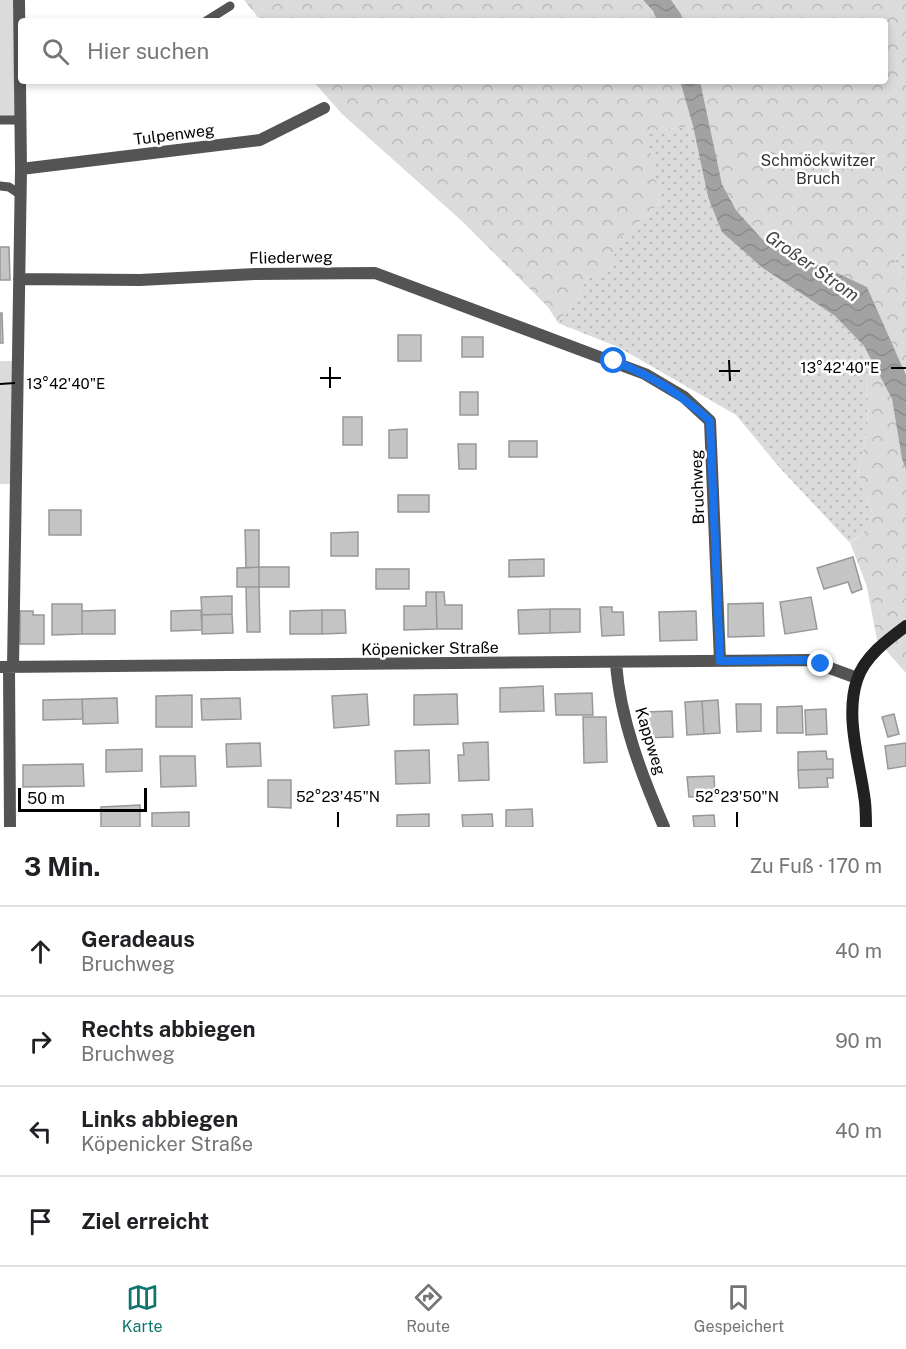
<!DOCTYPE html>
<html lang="de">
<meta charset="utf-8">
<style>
body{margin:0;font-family:"Public Sans",sans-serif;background:#f6f6f6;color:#202124}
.scale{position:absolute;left:18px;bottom:15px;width:129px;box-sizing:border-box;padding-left:6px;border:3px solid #000;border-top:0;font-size:16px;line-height:21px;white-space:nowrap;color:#000;-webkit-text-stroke:4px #fff;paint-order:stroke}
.stop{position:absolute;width:18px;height:18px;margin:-14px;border:4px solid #1a73e8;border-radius:50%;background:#fff}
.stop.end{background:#1a73e8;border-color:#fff;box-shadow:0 2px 6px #0008}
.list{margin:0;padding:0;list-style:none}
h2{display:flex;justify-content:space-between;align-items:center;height:78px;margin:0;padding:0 24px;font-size:26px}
h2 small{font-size:20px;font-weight:400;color:#757577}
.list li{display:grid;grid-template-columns:39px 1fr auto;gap:18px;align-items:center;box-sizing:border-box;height:90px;padding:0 24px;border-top:2px solid #e0e0e0}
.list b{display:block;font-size:22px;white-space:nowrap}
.list p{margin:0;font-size:20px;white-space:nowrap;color:#757577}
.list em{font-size:20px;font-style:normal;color:#757577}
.icon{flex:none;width:33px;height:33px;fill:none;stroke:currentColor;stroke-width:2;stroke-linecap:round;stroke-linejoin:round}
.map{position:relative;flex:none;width:906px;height:827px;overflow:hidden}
.search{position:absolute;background:#fff;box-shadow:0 3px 9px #0003;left:18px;right:18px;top:18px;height:66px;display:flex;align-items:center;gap:15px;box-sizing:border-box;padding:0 21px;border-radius:6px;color:#757577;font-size:22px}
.sheet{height:438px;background:#fff}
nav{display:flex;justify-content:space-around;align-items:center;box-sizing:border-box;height:84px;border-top:2px solid #e0e0e0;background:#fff;font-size:16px;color:#757577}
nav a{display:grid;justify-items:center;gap:3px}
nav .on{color:#0f766e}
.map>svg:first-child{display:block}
.grass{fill:url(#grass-dots)}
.forest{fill:url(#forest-crowns)}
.garden{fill:#dbdbdb}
.water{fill:url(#water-waves)}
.building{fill:#c4c4c4;stroke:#989898;stroke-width:1.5}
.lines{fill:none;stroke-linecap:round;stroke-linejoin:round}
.lane{stroke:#545454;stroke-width:9}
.street{stroke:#545454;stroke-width:12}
.secondary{stroke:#212121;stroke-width:12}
.route{stroke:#1a73e8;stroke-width:8}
.ticks{fill:none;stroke:#000;stroke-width:2}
.labels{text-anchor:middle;stroke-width:5;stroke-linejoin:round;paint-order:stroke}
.street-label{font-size:16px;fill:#000;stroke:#fff}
.park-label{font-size:16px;fill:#323232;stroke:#fff}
.water-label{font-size:18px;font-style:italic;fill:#434343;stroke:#fff}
.ticks-label{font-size:15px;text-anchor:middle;fill:#000;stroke:#fff;stroke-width:5;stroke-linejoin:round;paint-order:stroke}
</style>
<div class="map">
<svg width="906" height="827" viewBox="0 0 906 827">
<defs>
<pattern id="grass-dots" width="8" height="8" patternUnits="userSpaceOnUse" patternTransform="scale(1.5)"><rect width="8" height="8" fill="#dbdbdb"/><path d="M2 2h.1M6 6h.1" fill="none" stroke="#bababa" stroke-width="1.8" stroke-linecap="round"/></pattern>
<pattern id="forest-crowns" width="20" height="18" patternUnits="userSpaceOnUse" patternTransform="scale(1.5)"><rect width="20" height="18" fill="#dbdbdb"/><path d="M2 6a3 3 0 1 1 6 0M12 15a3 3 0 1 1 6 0" fill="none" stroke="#bababa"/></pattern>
<pattern id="water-waves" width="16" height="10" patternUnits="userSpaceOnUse" patternTransform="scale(1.5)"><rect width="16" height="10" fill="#a2a2a2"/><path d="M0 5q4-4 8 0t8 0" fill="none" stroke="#8a8a8a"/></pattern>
</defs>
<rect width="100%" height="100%" fill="#fff"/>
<path class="grass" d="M 693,126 L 708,197 L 764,269 L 835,316 L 865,347 L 868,430 L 858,473 L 873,515 L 862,535 L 849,542 L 779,467 L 736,415 L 618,347 L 558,323 L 577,298 L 588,277 L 610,271 L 617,239 L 633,228 L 660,202 L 646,132 Z
M 906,238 L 906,283 L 895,263 Z"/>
<path class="forest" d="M 244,0 L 643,0 L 653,11 L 657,21 L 261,21 Z
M 671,0 L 906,0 L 906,238 L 895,263 L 906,283 L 906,375 L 867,287 L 827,268 L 795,258 L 762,239 L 736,210 L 722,184 L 700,81 L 885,81 L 885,21 L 683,21 L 681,14 Z
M 313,81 L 680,81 L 693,126 L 647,132 L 660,202 L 633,228 L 618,239 L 610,272 L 588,277 L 577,298 L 558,323 L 548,307 L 463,222 L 342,114 Z
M 865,347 L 892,399 L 902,459 L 906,470 L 906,673 L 877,640 L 867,587 L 850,542 L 862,535 L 873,515 L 858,473 L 868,430 Z"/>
<path class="garden" d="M 0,0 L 13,0 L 15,120 L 0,120 Z
M 0,361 L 15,361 L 14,484 L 0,484 Z"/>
<path class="water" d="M 643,0 L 671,0 L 681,14 L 683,21 L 657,21 L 653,11 Z
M 680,81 L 700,81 L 722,184 L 736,210 L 762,239 L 795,258 L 827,268 L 867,287 L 906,375 L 906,470 L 902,459 L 892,399 L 864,346 L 835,316 L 764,269 L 722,232 L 708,197 L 693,126 Z"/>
<path class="building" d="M 0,247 L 9,247 L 10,280 L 0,280 Z
M 0,313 L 2,313 L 3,343 L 0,343 Z
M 398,335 L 421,335 L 421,361 L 398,361 Z
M 462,337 L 483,337 L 483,357 L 462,357 Z
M 460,392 L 478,392 L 478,415 L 460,415 Z
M 343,417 L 362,417 L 362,445 L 343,445 Z
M 407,429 L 407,458 L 389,458 L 389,430 Z
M 509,441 L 537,441 L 537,457 L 509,457 Z
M 458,444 L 476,444 L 476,469 L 459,469 Z
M 398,495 L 429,495 L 429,512 L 398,512 Z
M 49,510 L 81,510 L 81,535 L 49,535 Z
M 245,530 L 259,530 L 259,567 L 246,568 Z
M 358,532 L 358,556 L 331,556 L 331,533 Z
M 853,557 L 862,589 L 852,593 L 848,582 L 824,589 L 817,568 Z
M 544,559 L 544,576 L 509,577 L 509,560 Z
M 259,567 L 289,567 L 289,587 L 259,587 Z
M 259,567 L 259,587 L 237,587 L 237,568 Z
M 376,569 L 409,569 L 409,589 L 376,589 Z
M 246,587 L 259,587 L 260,632 L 247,632 Z
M 426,592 L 436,592 L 437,629 L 404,630 L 404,606 L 426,606 Z
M 436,592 L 444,592 L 445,605 L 462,605 L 462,629 L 437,629 Z
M 232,596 L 232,614 L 202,615 L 201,597 Z
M 811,597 L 817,629 L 785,634 L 780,602 Z
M 763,603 L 764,636 L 728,637 L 728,604 Z
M 52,604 L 82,604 L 82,634 L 52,635 Z
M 600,607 L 612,607 L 612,612 L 623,612 L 624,635 L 602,636 Z
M 550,609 L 550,633 L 519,634 L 518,610 Z
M 550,609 L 580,609 L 580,632 L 550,633 Z
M 115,610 L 115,634 L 82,634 L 82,611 Z
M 201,610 L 202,630 L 171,631 L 171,611 Z
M 322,610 L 345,610 L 346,633 L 322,634 Z
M 322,610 L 322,634 L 290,634 L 290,611 Z
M 20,611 L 33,611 L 33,615 L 44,615 L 44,644 L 20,644 Z
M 696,611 L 697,640 L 660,641 L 659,612 Z
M 232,614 L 233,633 L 202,634 L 202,615 Z
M 543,686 L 544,711 L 500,712 L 500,688 Z
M 592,693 L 593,715 L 556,715 L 555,694 Z
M 367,694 L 369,725 L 334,728 L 332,696 Z
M 457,694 L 458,724 L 414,725 L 414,695 Z
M 192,695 L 192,727 L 156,727 L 156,696 Z
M 117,698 L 118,723 L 83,724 L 82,699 Z
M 240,698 L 241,719 L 202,720 L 201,699 Z
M 82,699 L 83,719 L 43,720 L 43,700 Z
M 718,700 L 720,733 L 704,734 L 702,701 Z
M 702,701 L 704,734 L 687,735 L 685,702 Z
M 736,704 L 761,704 L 761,731 L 737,732 Z
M 802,706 L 803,733 L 777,733 L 777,707 Z
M 826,709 L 827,734 L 806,735 L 805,710 Z
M 672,711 L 673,737 L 644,738 L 644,712 Z
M 894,714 L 899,734 L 888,737 L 882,717 Z
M 583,717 L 606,717 L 607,762 L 584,763 Z
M 488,742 L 489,780 L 459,781 L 458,755 L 464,755 L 463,743 Z
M 260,743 L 261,766 L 227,767 L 226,744 Z
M 906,743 L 906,766 L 888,769 L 885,746 Z
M 142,749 L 142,771 L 106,772 L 106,750 Z
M 429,750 L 430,783 L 396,784 L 395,751 Z
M 826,751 L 827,759 L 833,759 L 833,769 L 798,770 L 798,752 Z
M 160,756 L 195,756 L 196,786 L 161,787 Z
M 83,764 L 84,786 L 23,787 L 23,765 Z
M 833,769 L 833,778 L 827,778 L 828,787 L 799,788 L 798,770 Z
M 714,776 L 715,796 L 689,797 L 687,777 Z
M 268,780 L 291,780 L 291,808 L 268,807 Z
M 140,805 L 140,827 L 101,827 L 101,807 Z
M 532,809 L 533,827 L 506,827 L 506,810 Z
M 189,812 L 189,827 L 152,827 L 152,813 Z
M 429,814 L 429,827 L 397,827 L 397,815 Z
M 492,814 L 493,827 L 463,827 L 462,815 Z
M 714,815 L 715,827 L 694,827 L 693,816 Z"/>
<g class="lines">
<path class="lane" d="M 206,21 L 230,6
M 0,120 L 20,120
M 0,186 L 9,187 L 21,195"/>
<path class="street" d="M 21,169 L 260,140 L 324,108
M 19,279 L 140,280 L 255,274 L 375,273 L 645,374 L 684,397 L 710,421 L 720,661
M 616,663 C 620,719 642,776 664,827
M 0,667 L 808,660 L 857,678
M 9,667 L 10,827
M 13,667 L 21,169 L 19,0"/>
<path class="secondary" d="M 866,827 C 866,816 866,805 864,795 C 859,759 845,716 857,680 C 864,657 887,640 906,626"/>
</g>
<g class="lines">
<path class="route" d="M 614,361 C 654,377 679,393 710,421 L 720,661 L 808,660 L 821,664"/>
</g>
<path class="ticks" d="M 729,360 L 730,381M 330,367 L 330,388M 891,368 L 906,368M 719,371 L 740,371M 320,378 L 341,378M 0,384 L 15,383M 338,812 L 338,827M 737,812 L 737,827"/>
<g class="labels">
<g class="street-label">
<text transform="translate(174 134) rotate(-7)" y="6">Tulpenweg</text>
<text transform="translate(291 257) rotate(-1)" y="6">Fliederweg</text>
<text transform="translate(697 487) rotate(-92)" y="6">Bruchweg</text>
<text transform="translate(430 648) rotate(-1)" y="6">Köpenicker Straße</text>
<text transform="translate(651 741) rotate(73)" y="6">Kappweg</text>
</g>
<g class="park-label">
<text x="818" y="166">Schmöckwitzer<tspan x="818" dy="18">Bruch</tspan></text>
</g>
<g class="water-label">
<text transform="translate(812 266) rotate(35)" y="6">Großer Strom</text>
</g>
</g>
<g class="ticks-label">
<text x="840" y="373">13°42'40"E</text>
<text x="66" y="389">13°42'40"E</text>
<text x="338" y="802">52°23'45"N</text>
<text x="737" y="802">52°23'50"N</text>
</g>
</svg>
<div class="scale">50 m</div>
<div class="stop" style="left:614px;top:361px"></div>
<div class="stop end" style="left:821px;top:664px"></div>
<div class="search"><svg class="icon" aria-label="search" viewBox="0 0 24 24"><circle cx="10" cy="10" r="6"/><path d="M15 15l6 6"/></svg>Hier suchen</div>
</div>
<section class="sheet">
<h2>3 Min.<small>Zu Fuß · 170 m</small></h2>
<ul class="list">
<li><svg class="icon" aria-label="ahead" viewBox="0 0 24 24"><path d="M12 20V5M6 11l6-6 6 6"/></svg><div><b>Geradeaus</b><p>Bruchweg</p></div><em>40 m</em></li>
<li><svg class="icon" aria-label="right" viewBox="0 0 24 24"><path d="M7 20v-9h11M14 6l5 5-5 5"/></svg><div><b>Rechts abbiegen</b><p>Bruchweg</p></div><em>90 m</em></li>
<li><svg class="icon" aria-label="left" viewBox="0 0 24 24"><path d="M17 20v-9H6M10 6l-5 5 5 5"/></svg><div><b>Links abbiegen</b><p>Köpenicker Straße</p></div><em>40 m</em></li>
<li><svg class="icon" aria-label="arrive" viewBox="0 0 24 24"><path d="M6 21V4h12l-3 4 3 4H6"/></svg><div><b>Ziel erreicht</b></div></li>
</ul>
</section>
<nav>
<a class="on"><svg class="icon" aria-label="map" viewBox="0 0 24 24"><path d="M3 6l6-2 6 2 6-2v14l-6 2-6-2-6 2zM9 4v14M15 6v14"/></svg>Karte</a>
<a><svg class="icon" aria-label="directions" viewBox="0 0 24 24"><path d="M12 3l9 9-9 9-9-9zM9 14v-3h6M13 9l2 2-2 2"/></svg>Route</a>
<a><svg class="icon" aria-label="saved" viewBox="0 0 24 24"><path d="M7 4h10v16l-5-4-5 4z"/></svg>Gespeichert</a>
</nav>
